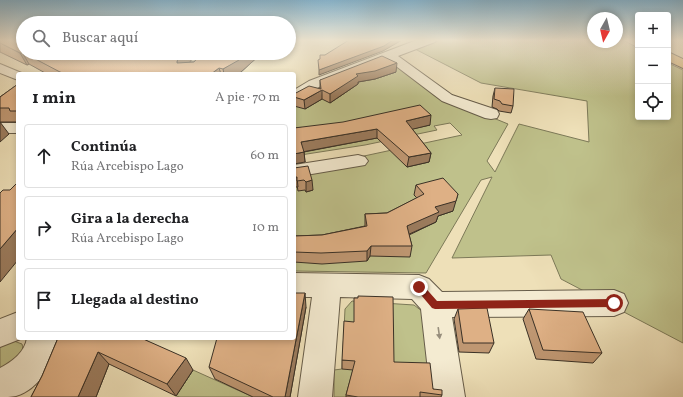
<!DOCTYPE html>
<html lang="es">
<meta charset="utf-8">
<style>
body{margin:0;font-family:Vollkorn,serif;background:#f6f6f6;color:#202124}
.controls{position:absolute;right:12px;top:12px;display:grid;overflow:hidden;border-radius:4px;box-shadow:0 2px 6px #0003}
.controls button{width:36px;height:36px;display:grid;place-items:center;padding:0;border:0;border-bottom:1px solid #e0e0e0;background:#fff;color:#202124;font:20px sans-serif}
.compass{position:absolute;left:587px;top:12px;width:36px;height:36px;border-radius:50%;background:#fff;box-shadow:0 2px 6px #0003;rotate:188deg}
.stop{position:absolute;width:12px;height:12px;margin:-9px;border:3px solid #8f2418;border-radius:50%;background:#fff}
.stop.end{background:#8f2418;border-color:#fff;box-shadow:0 1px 4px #0008}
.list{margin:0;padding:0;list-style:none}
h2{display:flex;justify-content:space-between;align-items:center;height:52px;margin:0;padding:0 16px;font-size:17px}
h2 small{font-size:13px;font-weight:400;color:#757577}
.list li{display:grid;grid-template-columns:26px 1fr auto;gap:12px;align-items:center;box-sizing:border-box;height:64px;margin:0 8px 8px;padding:0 8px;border:1px solid #e0e0e0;border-radius:4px}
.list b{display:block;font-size:15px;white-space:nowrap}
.list p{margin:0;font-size:13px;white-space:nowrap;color:#757577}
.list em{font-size:13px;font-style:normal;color:#757577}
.icon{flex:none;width:22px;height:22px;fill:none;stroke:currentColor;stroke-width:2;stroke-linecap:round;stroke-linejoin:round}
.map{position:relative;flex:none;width:683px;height:397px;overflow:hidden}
.search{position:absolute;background:#fff;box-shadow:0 2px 6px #0003;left:16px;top:16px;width:280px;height:44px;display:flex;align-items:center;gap:10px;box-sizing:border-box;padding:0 14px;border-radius:22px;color:#757577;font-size:15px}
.panel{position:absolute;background:#fff;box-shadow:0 2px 6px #0003;left:16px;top:72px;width:280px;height:268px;border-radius:4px}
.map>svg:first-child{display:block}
.green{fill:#bfc18b;stroke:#7c7958}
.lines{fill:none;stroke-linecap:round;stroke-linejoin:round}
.minor-casing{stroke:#675d4a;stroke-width:2}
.highway-casing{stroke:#3a3126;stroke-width:2}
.minor{fill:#f4ebd1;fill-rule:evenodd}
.highway{fill:#e7c07c;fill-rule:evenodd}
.wall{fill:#bf9772;stroke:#3a3126}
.shaded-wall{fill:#9b7b5d;stroke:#3a3126}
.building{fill:#deb085;stroke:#3a3126}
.oneway{fill:#978e7c}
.route{fill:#8f2418}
</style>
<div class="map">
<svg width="683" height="397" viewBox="0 0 683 397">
<rect width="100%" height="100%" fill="#eee0b8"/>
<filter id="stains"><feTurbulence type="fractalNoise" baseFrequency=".005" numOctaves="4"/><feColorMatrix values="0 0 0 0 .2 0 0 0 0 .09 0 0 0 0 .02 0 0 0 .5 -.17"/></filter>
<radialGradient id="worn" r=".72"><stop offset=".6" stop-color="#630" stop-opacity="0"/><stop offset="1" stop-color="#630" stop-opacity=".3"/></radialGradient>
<path class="green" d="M 440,40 L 593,40 L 593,42 L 617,42 L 617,40 L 623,40 L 638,48 L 638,117 L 668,117 L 668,63 L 683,70 L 683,343 L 561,279 L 551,255 L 452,258 L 492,177 L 481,180 L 426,273 L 294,271 L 294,171 L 462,135 L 450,123 L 434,126 L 437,130 L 365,145 L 294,156 L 294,97 L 310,93 L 328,82 L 384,58 L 440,96 L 508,124 L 487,161 L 495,172 L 519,124 L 589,142 L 587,101 L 481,83 L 415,49 Z
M 352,301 L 414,305 L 427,315 L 438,397 L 334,397 L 334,370 L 342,369 L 345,309 Z
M 14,341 L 22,344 C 26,356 9,364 0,370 L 0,345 Z
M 193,370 L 253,397 L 180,397 L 176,396 Z"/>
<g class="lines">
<defs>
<path id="minor" d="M 417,40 L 437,40 L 435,42 L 398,56 L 452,95 L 497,110 L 499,114 L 497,118 L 491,119 L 485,118 L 442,101 L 388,60 L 319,87 L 299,100 L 294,102 L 294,90 L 309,81 Z
M 0,64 L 24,74 L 18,74 L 18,80 L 0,73 Z
M 0,123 L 18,123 L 18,133 L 0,133 Z
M 358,155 L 365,157 L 368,161 L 365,165 L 294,177 L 294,165 Z
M 294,273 L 419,275 L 429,279 L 442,292 L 614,290 L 624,294 L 628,303 L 624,312 L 614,316 L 452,317 L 465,397 L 431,397 L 421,309 L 412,299 L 340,297 L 332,397 L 298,397 L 312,297 L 294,297 Z
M 18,312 L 18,338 L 23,338 L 0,347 L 0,319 Z
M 27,338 L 59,338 C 55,361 40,389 16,396 C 11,397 5,397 0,397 L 0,368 C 12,362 25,352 27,338 Z"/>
<path id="highway" d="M 668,52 L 683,59 L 683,68 L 668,61 Z"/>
</defs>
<use href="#minor" class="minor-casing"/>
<use href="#highway" class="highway-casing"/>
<use href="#minor" class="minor"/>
<use href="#highway" class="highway"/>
</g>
<path class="wall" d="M 0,40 L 73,54 L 78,53 L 197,53 L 189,62 L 194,62 L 202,53 L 262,53 L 241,72 L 238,74 L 47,74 L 29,64 L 27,65 L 0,52 Z
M 396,72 L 375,79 L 358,82 L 358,84 L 330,103 L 322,99 L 305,109 L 294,106 L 294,94 L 320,89 L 320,80 Z
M 18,84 L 18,123 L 17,122 L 0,122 L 0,97 Z
M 495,88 L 513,106 L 511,113 L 499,111 L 497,109 L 492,107 L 493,96 Z
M 430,125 L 412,129 L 431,153 L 429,162 L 407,167 L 377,138 L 304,152 L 305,162 L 294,128 Z
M 294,168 L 313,190 L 306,192 L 305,190 L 298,191 Z
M 416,185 L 453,211 L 438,216 L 436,222 L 409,235 L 412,246 L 410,257 L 370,256 L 367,261 L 322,264 L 294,262 L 294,236 L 322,235 L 365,226 L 365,214 L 387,213 L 417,198 L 414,195 Z
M 306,307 L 290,397 L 253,397 L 215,379 L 209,367 Z
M 458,309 L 494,343 L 489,353 L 459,352 L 454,319 Z
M 529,309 L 602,353 L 593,363 L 536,359 L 523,319 Z
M 58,338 L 216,338 L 216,339 L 144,339 L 193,370 L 176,396 L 109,364 L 96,397 L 31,397 L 42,376 Z
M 342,360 L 394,362 L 442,395 L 441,397 L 346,397 L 346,395 L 353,370 L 342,369 Z"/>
<path class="shaded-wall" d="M 393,40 L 402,40 L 383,51 L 319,75 L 319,70 Z
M 22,52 L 29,64 L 27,65 L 20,53 Z
M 184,53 L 197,53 L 181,73 L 177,61 Z
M 247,53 L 262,53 L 241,72 L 238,74 L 224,74 L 223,69 Z
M 397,63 L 396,72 L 375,79 L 358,82 L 358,84 L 330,103 L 330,94 L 356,74 Z
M 219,68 L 221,74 L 211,74 Z
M 322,90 L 322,99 L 305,109 L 304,100 Z
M 431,115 L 430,125 L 405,131 L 406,121 Z
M 0,122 L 9,134 L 0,142 Z
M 377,129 L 377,138 L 302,152 L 301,142 Z
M 304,152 L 305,162 L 294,164 L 294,154 Z
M 431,153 L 429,162 L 407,167 L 409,157 Z
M 294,177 L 297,177 L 298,187 L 294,187 Z
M 312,180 L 313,190 L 306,192 L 306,182 Z
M 458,194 L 453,211 L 438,216 L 436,222 L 405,236 L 407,226 L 435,207 Z
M 18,228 L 18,260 L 0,282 L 0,249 Z
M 371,246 L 370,256 L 367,261 L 367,251 Z
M 305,293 L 306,307 L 290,397 L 285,397 Z
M 98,352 L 109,364 L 96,397 L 78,397 Z
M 186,358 L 193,370 L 176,396 L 167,384 Z"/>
<path class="building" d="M 0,40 L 23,40 L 23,53 L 20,53 L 0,43 Z
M 349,40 L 393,40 L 384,46 L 319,70 L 318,60 L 320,59 L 320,55 L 325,55 Z
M 24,53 L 69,53 L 73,54 L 78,53 L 184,53 L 177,61 L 177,63 L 194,62 L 202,53 L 247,53 L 239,60 L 223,69 L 219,68 L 211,74 L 66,74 L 60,72 Z
M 382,56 L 397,63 L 375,71 L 356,74 L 358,76 L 330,94 L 322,90 L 304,100 L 294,97 L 294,94 L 309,86 L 321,89 L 320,80 Z
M 18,84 L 18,111 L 10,111 L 9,108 L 0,108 L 0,97 Z
M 495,88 L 514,89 L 513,106 L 502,104 L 500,101 L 494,99 Z
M 420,105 L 431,115 L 406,121 L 431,153 L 409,157 L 377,129 L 301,142 L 304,152 L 294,154 L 294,128 L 343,122 Z
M 308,166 L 312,180 L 306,182 L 304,180 L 297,181 L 297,177 L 294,177 L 294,168 Z
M 443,178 L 458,194 L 456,201 L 435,207 L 439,212 L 407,226 L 412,246 L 371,246 L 367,251 L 321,253 L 294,252 L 294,236 L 322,235 L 367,226 L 365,214 L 387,213 L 424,194 L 416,185 Z
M 18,182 L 18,228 L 0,249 L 0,193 L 3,190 L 10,190 Z
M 294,293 L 305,293 L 285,397 L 273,397 L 209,367 L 217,338 L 294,338 Z
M 358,296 L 393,297 L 394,362 L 430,363 L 433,389 L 442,390 L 442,395 L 420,392 L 420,397 L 358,397 L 346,395 L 355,361 L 342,360 L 344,321 L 354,322 L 354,298 L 358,298 Z
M 487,308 L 494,343 L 463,343 L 458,309 Z
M 529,309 L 583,312 L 602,353 L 543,350 Z
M 58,338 L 141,338 L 186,358 L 167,384 L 98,352 L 78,397 L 31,397 L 42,376 Z"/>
<defs><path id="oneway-solid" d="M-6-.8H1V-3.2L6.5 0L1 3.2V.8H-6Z"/></defs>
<use class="oneway" href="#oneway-solid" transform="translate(439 333) rotate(82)"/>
<linearGradient id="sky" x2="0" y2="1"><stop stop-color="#88b8d3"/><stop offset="0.42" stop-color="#f7f1df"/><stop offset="1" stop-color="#f7f1df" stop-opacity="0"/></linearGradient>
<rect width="683" height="96" fill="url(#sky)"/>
<path class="route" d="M 419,283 L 422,284 L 437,301 L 614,299 L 618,303 L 614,307 L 435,309 L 432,308 L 416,289 L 415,287 Z"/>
<rect width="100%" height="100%" filter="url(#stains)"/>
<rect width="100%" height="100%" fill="url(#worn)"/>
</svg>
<div class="controls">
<button>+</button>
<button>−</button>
<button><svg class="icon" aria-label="locate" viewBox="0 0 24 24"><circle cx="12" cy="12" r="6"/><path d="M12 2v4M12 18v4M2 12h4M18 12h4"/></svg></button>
</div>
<svg class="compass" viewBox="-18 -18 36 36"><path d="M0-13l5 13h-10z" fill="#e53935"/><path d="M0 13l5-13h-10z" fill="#757577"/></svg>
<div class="stop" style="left:614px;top:303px"></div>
<div class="stop end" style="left:419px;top:287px"></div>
<div class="search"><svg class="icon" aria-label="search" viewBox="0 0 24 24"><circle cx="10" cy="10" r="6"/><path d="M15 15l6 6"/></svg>Buscar aquí</div>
<section class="panel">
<h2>1 min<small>A pie · 70 m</small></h2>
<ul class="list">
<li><svg class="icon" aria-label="ahead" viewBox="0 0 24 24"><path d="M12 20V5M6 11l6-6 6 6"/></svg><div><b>Continúa</b><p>Rúa Arcebispo Lago</p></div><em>60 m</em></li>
<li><svg class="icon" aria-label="right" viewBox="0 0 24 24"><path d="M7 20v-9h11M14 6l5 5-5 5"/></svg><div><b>Gira a la derecha</b><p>Rúa Arcebispo Lago</p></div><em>10 m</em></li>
<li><svg class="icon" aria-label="arrive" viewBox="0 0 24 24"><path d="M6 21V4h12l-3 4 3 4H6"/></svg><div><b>Llegada al destino</b></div></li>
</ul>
</section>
</div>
